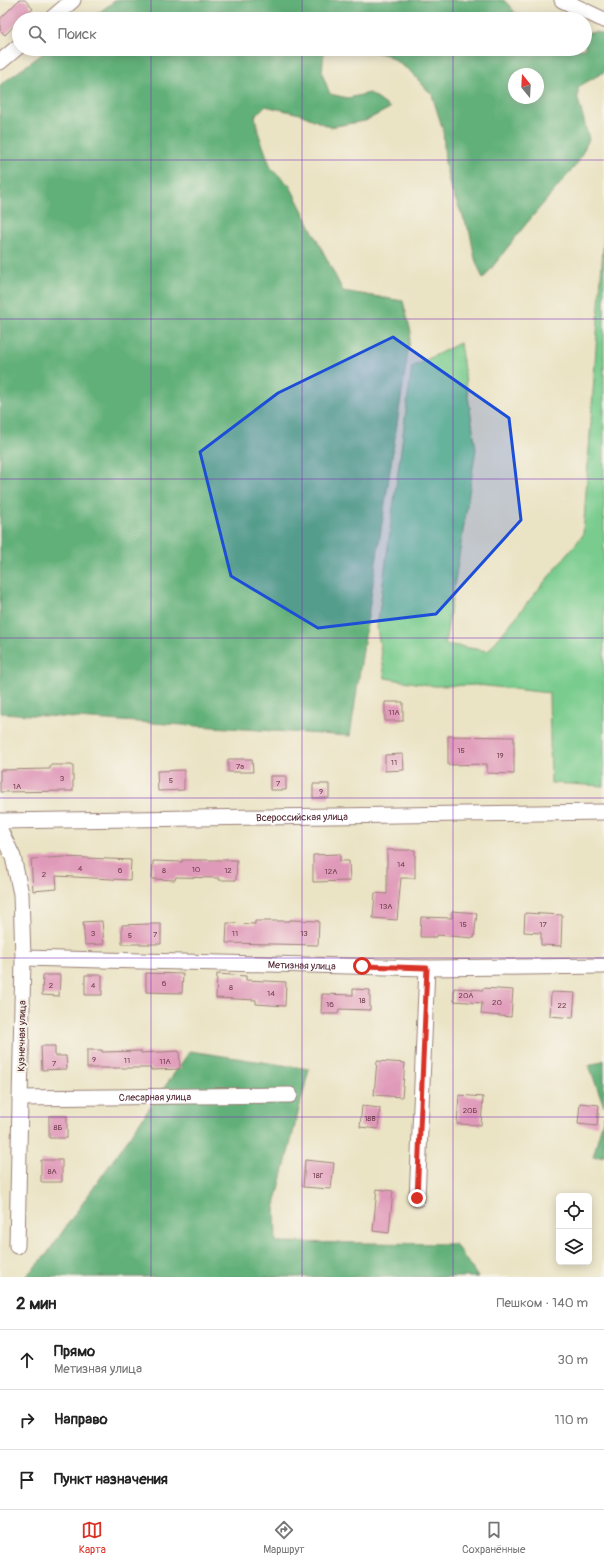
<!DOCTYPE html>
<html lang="ru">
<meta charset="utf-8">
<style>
body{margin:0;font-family:Pangolin,sans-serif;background:#f6f6f6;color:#222}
.controls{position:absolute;right:12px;bottom:12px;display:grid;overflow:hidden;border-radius:6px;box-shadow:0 2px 10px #0003}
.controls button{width:36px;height:36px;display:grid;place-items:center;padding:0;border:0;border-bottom:1px solid #e0e0e0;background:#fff;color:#222;font:20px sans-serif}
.compass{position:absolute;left:508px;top:68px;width:36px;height:36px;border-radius:50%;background:#fff;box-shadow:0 2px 10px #0003;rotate:342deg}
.stop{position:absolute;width:12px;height:12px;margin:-9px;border:3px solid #d93025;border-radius:50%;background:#fff}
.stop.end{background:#d93025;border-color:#fff;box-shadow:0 1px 4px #0008}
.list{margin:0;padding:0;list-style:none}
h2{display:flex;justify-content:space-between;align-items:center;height:52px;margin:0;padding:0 16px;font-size:17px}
h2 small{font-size:13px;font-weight:400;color:#767676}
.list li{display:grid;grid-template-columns:26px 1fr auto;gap:12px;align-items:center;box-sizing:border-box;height:60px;padding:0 16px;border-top:1px solid #e0e0e0}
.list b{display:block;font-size:15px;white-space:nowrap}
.list p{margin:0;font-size:13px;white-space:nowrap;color:#767676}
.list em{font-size:13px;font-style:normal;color:#767676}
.icon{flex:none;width:22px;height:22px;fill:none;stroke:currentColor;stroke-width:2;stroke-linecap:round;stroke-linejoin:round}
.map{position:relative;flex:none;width:604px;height:1277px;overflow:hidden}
.search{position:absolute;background:#fff;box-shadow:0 2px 10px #0003;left:12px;right:12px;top:12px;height:44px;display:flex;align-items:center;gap:10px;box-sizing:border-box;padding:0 14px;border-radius:22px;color:#767676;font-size:15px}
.sheet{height:232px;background:#fff}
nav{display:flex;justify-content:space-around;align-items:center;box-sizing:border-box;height:56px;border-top:1px solid #e0e0e0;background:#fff;font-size:11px;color:#767676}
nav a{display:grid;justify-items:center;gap:2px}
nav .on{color:#d93025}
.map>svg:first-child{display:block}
.green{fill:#79cc8e;stroke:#62765c}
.forest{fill:#62b079;stroke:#566852;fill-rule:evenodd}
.building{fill:#e09ab9}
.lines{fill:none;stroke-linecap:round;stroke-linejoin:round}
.street-casing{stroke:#9a8178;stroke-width:17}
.street{stroke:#fff;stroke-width:15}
.route{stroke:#d93025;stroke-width:5}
.marked{fill:#1d4ed8;fill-opacity:0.2;stroke:#1d4ed8;stroke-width:3;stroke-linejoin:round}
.grid{fill:none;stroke:#7b2cbf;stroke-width:1;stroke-opacity:0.55}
.labels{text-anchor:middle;stroke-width:4;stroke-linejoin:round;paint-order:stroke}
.number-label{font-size:8px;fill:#703e4e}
.street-label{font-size:10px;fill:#4a1f2b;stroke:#f7f3e8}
</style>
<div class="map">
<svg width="604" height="1277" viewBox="0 0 604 1277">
<rect width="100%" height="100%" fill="#f7f3e8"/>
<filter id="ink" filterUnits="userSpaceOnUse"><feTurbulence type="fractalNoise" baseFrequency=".025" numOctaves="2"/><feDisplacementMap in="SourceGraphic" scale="8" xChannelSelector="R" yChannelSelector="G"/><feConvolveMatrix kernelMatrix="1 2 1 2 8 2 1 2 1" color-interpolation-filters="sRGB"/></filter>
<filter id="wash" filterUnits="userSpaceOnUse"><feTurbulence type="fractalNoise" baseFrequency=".012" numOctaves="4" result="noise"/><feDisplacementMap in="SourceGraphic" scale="16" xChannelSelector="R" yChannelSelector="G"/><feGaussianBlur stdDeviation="0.9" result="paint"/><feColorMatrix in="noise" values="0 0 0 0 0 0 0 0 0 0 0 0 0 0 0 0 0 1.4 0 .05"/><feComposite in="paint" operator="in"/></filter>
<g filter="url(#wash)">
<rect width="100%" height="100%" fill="#eae3c4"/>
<path class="green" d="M 604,234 L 604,786 L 551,783 L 549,693 L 478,685 L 435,686 L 385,678 L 377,628 L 412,367 L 460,343 L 476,449 L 445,644 L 488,651 L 583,535 Z"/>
<path class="forest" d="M 116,0 L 503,0 C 510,4 514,13 521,19 L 90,19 Z
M 597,32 L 604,34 L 604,72 L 578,87 L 578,99 L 589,139 L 577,164 L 526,224 L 483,279 L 475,259 L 470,233 L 450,187 L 445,162 L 443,130 L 432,95 L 410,71 L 387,55 L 364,49 L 585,49 L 585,33 ZM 514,74 L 538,74 L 538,98 L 514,98 Z
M 49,49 L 330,49 L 324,52 L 322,73 L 330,94 L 348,98 L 370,93 L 390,108 L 365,121 L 330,127 L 300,114 L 265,106 L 255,116 L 259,135 L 271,168 L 290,186 L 343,291 L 403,301 L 411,332 L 350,736 L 0,713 L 0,85 Z
M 190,1051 L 309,1069 L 275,1205 L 276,1242 L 455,1244 L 478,1277 L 25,1277 L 46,1255 Z
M 604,1060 L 604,1106 L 589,1066 Z
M 604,1116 L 604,1156 L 593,1157 Z"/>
<g id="blocks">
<path class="building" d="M 19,0 L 25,0 L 33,9 L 22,19 L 19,19 L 19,21 L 5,35 L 0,30 L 0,19 Z
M 385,702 L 403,702 L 403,721 L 385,721 Z
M 448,736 L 514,737 L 514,774 L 487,773 L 487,764 L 448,765 Z
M 403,754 L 404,770 L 385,771 L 385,755 Z
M 228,759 L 252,759 L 253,772 L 228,772 Z
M 50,765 L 73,765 L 73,791 L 0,792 L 0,770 L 50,769 Z
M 184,770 L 184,790 L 158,791 L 157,771 Z
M 270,776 L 286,776 L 286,790 L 270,790 Z
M 313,784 L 329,784 L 329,798 L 313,798 Z
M 387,850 L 415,850 L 415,878 L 401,878 L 397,920 L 373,918 L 375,893 L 387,894 Z
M 340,854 L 340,861 L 349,861 L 350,881 L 313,882 L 313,855 Z
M 64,857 L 131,860 L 130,880 L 56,876 L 57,889 L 33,891 L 31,859 Z
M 182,860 L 237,860 L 236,880 L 219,880 L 219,878 L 176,877 L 175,880 L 152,879 L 153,861 L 182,862 Z
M 452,911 L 477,913 L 474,938 L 437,935 L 437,937 L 420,937 L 421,917 L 452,918 Z
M 525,913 L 562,915 L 561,946 L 541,945 L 541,933 L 524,932 Z
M 290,920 L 319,921 L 318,945 L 226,943 L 227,923 L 255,924 L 255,921 L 290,921 Z
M 102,921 L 104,944 L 85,945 L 83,922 Z
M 148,924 L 161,924 L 161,944 L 122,944 L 122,925 Z
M 146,973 L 183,974 L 182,993 L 146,992 Z
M 217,974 L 246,976 L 246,980 L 286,982 L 285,1006 L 256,1004 L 256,1000 L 216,998 Z
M 43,975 L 60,975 L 59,996 L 42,995 Z
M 85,975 L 102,975 L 102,995 L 85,995 Z
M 454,988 L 483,990 L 483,988 L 513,990 L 511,1017 L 481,1014 L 482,1003 L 454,1001 Z
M 353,989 L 370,990 L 370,1010 L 339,1009 L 338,1014 L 321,1014 L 322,994 L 353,995 Z
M 551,992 L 575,993 L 573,1018 L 550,1016 Z
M 41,1046 L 55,1046 L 55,1056 L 66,1056 L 67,1069 L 42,1070 Z
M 87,1050 L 102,1050 L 102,1052 L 141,1051 L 141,1053 L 179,1051 L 180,1069 L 151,1070 L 151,1068 L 87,1068 Z
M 377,1061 L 405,1063 L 402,1097 L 374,1095 Z
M 459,1095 L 483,1097 L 481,1125 L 457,1124 Z
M 580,1103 L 599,1105 L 597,1126 L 578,1124 Z
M 362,1106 L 380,1108 L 378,1129 L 360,1127 Z
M 49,1116 L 67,1116 L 67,1138 L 49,1138 Z
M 41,1160 L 62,1160 L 62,1182 L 41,1182 Z
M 305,1160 L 334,1163 L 331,1189 L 303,1187 Z
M 377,1189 L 393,1191 L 389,1233 L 373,1231 Z"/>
</g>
</g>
<g filter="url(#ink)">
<use href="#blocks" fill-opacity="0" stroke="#9a8178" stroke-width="1"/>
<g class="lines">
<defs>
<g id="street">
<path d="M 562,0 L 604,20"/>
<path d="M 51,19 L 73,0"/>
<path d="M 0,62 L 19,46"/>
<path id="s1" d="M 0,821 L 604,812"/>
<path d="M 0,830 L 13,857 L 21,894 L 23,958 L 17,1246"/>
<path id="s2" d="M 23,958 L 427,968 L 604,966"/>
<path id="s3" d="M 20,1098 L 290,1095"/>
<path d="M 417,1199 L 427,968"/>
</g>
</defs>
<use href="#street" class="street-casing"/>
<use href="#street" class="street"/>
</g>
</g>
<g class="lines" filter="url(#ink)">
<path class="route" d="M 362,966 L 427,968 L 417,1198"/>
</g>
<path class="marked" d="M 393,337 L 509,418 L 521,520 L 436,614 L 318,628 L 231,576 L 200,452 L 278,393 Z"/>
<path class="grid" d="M 151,0 L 151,19M 302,0 L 302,19M 453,0 L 453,19M 151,49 L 151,1277M 302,49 L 302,1277M 453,49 L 453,1277M 0,160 L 604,160M 0,319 L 604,319M 0,479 L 604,479M 0,638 L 604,638M 0,798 L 604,798M 0,958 L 604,958M 0,1117 L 604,1117"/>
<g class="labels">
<g class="number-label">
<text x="394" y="715">11А</text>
<text x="461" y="753">15</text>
<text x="500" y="758">19</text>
<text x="394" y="765">11</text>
<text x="240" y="769">7а</text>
<text x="62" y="781">3</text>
<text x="171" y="783">5</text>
<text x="278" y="786">7</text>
<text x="17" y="789">1А</text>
<text x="321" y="794">9</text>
<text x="401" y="867">14</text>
<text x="80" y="871">4</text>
<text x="196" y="872">10</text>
<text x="120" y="873">6</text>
<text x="164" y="873">8</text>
<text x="228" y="873">12</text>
<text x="331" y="874">12А</text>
<text x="44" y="877">2</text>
<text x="386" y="909">13А</text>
<text x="463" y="927">15</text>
<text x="543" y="927">17</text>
<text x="93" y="936">3</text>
<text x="235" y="936">11</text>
<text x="304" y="936">13</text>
<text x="155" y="937">7</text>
<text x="130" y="938">5</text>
<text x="164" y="986">6</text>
<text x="51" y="988">2</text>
<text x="93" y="988">4</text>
<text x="231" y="990">8</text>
<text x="271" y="996">14</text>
<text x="466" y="998">20А</text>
<text x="362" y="1003">18</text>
<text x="497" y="1005">20</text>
<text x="330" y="1007">16</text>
<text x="562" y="1008">22</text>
<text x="94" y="1062">9</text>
<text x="127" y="1063">11</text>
<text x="165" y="1064">11А</text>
<text x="54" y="1066">7</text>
<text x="470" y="1113">20Б</text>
<text x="370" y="1121">18В</text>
<text x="58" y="1130">8Б</text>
<text x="52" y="1174">8А</text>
<text x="318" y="1178">18Г</text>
</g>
<g class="street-label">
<text dy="4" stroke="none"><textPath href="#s1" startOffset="302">Всероссийская улица</textPath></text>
<text dy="4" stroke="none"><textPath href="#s2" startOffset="279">Метизная улица</textPath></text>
<text transform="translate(21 1036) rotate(-89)" y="4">Кузнечная улица</text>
<text dy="4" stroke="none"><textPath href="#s3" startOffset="135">Слесарная улица</textPath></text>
</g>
</g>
</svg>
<div class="controls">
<button><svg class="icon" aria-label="locate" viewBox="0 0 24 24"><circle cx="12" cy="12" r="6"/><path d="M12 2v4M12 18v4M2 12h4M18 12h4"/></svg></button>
<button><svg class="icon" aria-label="layers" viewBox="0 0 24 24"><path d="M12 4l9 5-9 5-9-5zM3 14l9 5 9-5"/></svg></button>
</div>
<svg class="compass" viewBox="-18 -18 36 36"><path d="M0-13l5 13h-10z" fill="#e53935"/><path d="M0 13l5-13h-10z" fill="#767676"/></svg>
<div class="stop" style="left:362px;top:966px"></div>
<div class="stop end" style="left:417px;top:1198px"></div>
<div class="search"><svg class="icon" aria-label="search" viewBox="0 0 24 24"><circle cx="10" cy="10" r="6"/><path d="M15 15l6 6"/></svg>Поиск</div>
</div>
<section class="sheet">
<h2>2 мин<small>Пешком · 140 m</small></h2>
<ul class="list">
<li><svg class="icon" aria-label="ahead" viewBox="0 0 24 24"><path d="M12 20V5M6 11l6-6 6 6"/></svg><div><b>Прямо</b><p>Метизная улица</p></div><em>30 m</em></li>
<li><svg class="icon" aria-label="right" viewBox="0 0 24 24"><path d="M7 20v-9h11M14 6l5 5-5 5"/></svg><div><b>Направо</b></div><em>110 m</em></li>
<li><svg class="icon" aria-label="arrive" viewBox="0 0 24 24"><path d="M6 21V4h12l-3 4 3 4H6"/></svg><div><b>Пункт назначения</b></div></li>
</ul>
</section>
<nav>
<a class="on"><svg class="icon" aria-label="map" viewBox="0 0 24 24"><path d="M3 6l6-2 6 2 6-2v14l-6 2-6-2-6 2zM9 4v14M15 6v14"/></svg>Карта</a>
<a><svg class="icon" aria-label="directions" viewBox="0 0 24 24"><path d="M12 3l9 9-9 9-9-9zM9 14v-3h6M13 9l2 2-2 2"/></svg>Маршрут</a>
<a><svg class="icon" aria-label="saved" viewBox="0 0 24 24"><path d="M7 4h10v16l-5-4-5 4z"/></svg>Сохранённые</a>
</nav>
